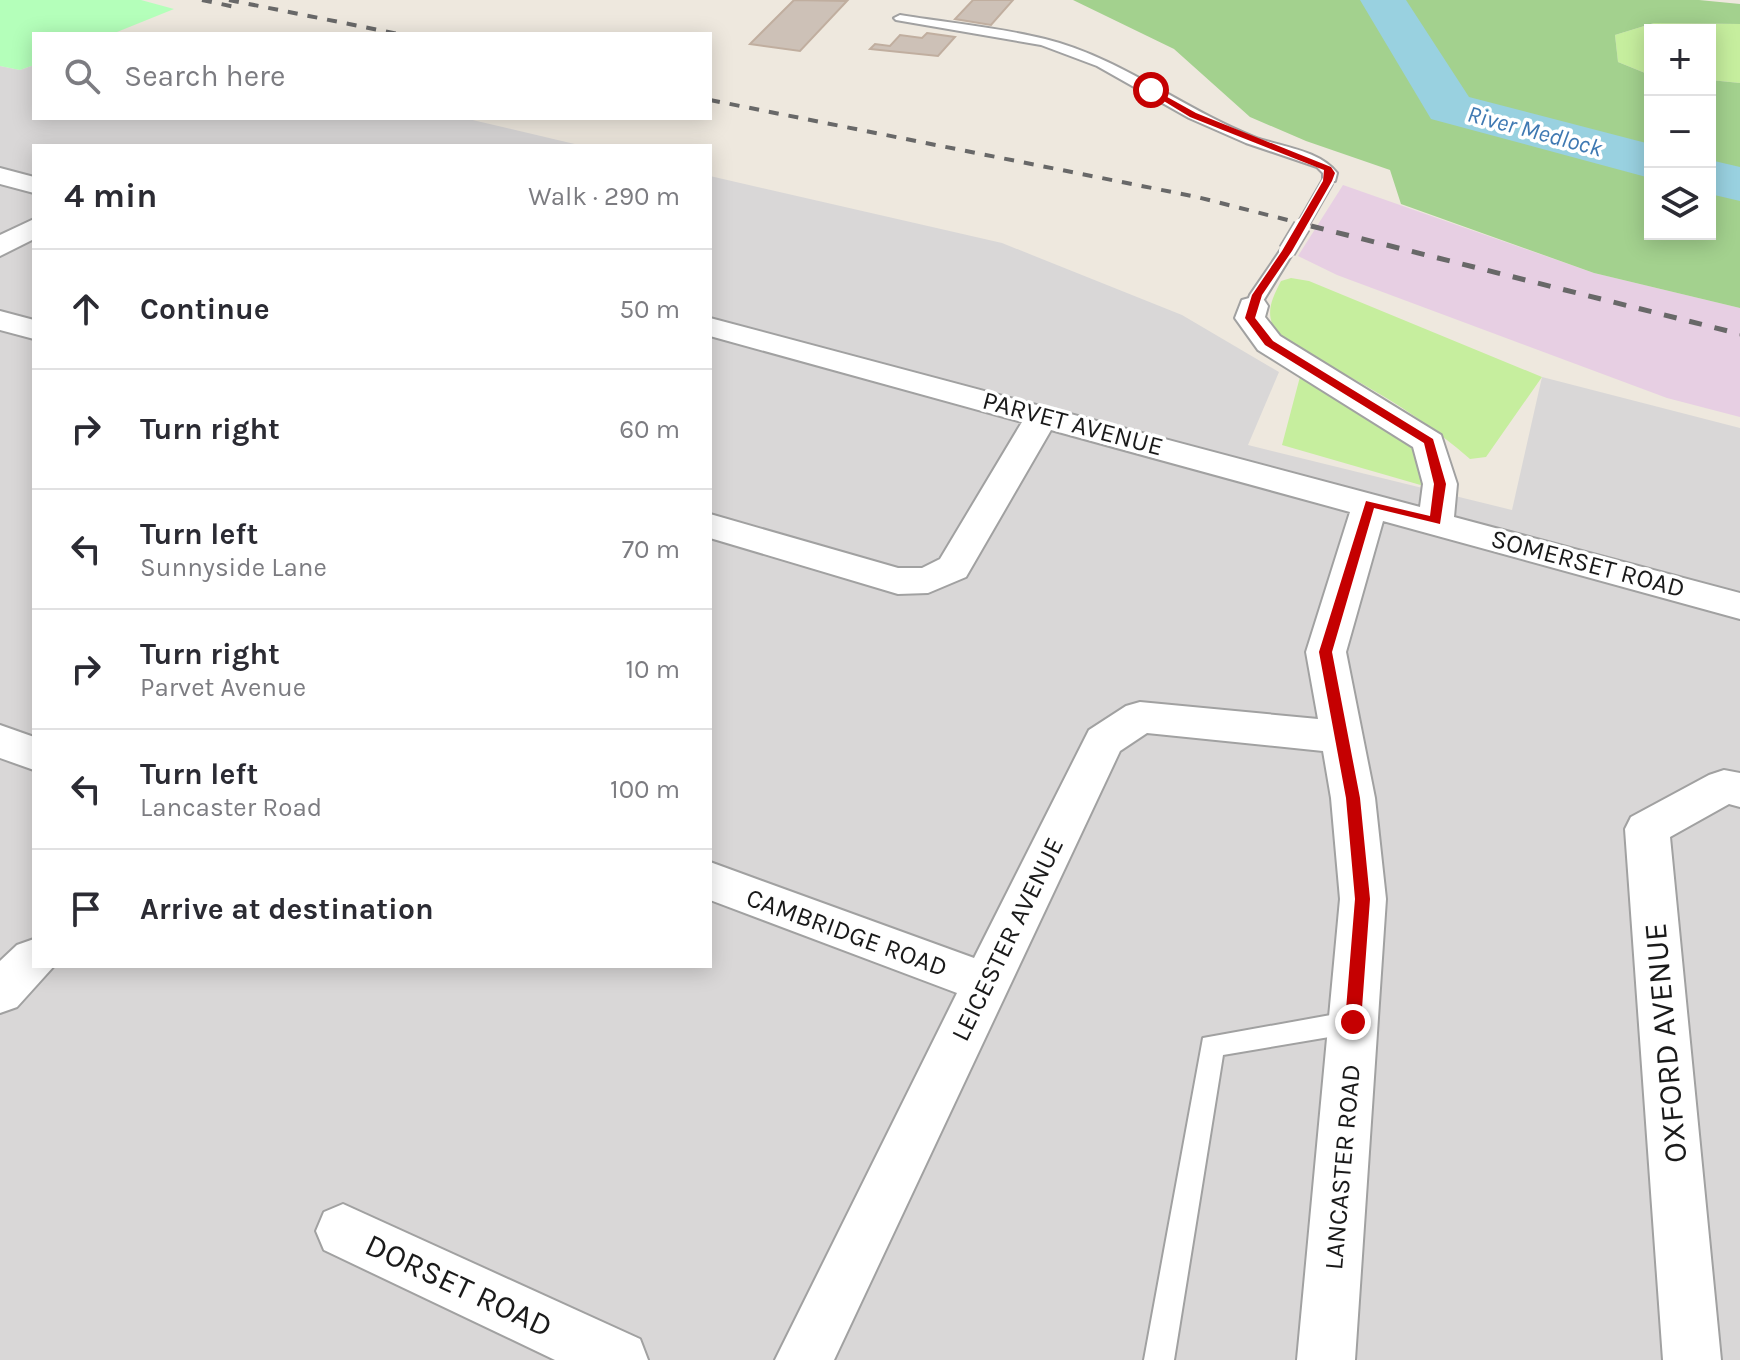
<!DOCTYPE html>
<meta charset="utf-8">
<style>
body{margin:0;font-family:Karla,sans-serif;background:#f7f7f7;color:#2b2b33}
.controls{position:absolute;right:24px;top:24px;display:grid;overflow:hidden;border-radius:0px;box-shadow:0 4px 20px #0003}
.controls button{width:72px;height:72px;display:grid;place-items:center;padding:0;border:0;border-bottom:2px solid #e1e1e2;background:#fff;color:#2b2b33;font:40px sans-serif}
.stop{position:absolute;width:24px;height:24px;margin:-18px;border:6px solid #c50001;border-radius:50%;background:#fff}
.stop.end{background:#c50001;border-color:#fff;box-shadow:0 2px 8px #0008}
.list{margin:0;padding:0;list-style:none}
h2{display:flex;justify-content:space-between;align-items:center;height:104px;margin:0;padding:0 32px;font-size:34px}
h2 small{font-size:26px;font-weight:400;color:#7c7c81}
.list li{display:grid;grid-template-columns:52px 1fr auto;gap:24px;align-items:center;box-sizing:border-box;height:120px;padding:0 32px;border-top:2px solid #e1e1e2}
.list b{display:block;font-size:30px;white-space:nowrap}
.list p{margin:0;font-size:26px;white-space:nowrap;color:#7c7c81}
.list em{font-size:26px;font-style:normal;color:#7c7c81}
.icon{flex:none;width:44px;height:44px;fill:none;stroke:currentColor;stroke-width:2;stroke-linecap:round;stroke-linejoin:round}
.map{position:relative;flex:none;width:1740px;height:1360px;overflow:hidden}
.search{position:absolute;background:#fff;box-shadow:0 4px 20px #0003;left:32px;top:32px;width:680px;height:88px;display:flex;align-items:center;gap:20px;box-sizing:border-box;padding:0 28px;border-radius:0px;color:#7c7c81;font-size:30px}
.panel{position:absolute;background:#fff;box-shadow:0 4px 20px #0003;left:32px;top:144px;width:680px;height:824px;border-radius:0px}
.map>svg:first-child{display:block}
.residential{fill:#d9d7d7}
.industrial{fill:#e7cfe3}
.grass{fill:#c6ee9e}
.forest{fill:#a3d18e}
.park{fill:#b4ffba}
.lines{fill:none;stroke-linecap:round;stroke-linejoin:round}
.river{fill:#99d1e0;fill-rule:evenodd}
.building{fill:#cdc1b7;stroke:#c0ae9f;stroke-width:2}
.service-casing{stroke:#a1a1a1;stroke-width:4}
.minor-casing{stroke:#a1a1a1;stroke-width:4}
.service{fill:#fff;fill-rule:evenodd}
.minor{fill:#fff;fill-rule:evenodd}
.rail-far1{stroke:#686868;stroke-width:4;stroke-dasharray:10 10;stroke-linecap:butt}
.rail{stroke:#686868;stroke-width:5;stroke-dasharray:13 13;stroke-linecap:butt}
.service-bridge-far1-casing{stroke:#a1a1a1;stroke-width:14;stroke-linecap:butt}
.service-bridge-casing{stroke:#a1a1a1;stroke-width:19;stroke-linecap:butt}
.service-bridge-far1{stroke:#fff;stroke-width:12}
.service-bridge{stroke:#fff;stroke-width:16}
.route{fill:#c50001}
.labels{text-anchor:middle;stroke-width:7;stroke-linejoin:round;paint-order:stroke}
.far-water-label{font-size:24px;font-style:italic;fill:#3f79b2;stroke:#fff}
.street-label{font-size:26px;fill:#1a1a1a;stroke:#fff}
.near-street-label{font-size:32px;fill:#1a1a1a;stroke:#fff}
</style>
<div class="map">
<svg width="1740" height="1360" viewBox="0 0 1740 1360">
<rect width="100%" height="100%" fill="#eee8de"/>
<path class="residential" d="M 34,65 L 34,118 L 464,118 L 583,146 L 34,146 L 34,966 L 710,966 L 710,176 L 1002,243 L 1182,315 L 1279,372 L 1248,445 L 1512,510 L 1542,377 L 1740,428 L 1740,1360 L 0,1360 L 0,66 L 20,70 Z"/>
<path class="industrial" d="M 1343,185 L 1594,273 L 1740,308 L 1740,417 L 1667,398 L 1337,275 L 1298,256 Z"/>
<path class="grass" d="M 1654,23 L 1740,24 L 1740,83 L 1710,80 L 1710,30 L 1650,30 L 1650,75 L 1618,62 L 1615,35 Z
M 1291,278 L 1309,281 L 1542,377 L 1486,457 L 1470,459 C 1436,429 1398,404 1359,382 C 1342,371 1296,355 1284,342 C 1263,319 1269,304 1281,281 Z
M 1301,373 L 1411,441 L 1430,474 L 1424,486 L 1282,445 Z"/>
<path class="forest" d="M 1073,0 L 1699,0 L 1740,4 L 1740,24 L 1654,23 L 1615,35 L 1618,62 L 1650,75 L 1650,234 L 1710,234 L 1710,80 L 1740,83 L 1740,308 L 1594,273 L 1401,204 L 1390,170 L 1306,141 L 1250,117 L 1174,49 Z"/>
<path class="park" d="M 0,0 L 141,0 L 174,9 L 112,34 L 34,34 L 34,65 L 20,70 L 0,66 Z"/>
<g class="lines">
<path class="river" d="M 1360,0 L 1406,0 L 1469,97 L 1650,144 L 1650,178 L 1431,119 Z
M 1710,160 L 1740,167 L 1740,201 L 1710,194 Z"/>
</g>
<path class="building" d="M 794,0 L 847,1 L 800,51 L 750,44 Z
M 973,0 L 1013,0 L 991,25 L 955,19 Z
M 927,33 L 955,37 L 938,56 L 870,49 L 875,44 L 890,46 L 900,35 L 922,38 Z"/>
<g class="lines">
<defs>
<path id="service" d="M 900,15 C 948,23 997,27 1045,39 C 1119,57 1183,109 1254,137 C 1281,147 1319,150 1337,173 L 1335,181 L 1323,184 L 1323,173 L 1317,167 L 1246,143 L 1189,118 L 1097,66 L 1041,45 L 896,20 L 894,18 Z
M 1287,247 L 1294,251 L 1260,306 L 1258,309 L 1248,309 L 1246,306 L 1250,295 L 1282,248 Z
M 1353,1011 L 1362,1014 L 1365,1022 L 1362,1030 L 1353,1033 L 1223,1055 L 1174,1360 L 1144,1360 L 1203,1038 Z"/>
<path id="minor" d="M 0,168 L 34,177 L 34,193 L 0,184 Z
M 34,219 L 34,239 L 0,256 L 0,235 Z
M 1253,297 L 1264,300 L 1268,306 L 1265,317 L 1280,336 L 1441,435 L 1457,484 L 1454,517 L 1740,593 L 1740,619 L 1383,521 L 1346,652 L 1375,798 L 1386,899 L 1355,1360 L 1297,1360 L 1340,899 L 1331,798 L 1323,751 L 1147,733 L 1120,751 L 834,1360 L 775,1360 L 957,993 L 710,900 L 710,862 L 974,958 L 1089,730 L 1126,706 L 1140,702 L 1318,719 L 1306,652 L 1350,512 L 1051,430 L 966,577 L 928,593 L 898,594 L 710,538 L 710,514 L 898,568 L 922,568 L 940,559 L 1022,422 L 710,336 L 710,318 L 1420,507 L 1423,484 L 1413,447 L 1258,350 L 1235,318 L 1242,300 Z
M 0,311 L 34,320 L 34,339 L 0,330 Z
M 0,725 L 34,737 L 34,770 L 0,758 Z
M 1724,770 L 1740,773 L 1740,807 L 1729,804 L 1670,837 L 1721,1360 L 1663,1360 L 1625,829 L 1631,817 L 1709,775 Z
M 34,939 L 34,966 L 54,966 L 17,1007 L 0,1013 L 0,961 L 17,945 Z
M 343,1204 L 640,1339 L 648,1360 L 555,1360 L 324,1250 L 316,1231 L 324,1212 Z"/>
</defs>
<use href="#service" class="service-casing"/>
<use href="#minor" class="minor-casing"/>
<use href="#service" class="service"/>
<use href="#minor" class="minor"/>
<path class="rail-far1" d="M 202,0 L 240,8
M 229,0 L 399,34
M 710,100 L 1197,197 L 1319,228"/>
<path class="rail" d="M 1311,226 L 1740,334"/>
<defs>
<path id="service-bridge-far1" d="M 1301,228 L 1328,181"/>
<path id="service-bridge" d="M 1287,251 L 1302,226"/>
</defs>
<use href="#service-bridge-far1" class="service-bridge-far1-casing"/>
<use href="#service-bridge" class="service-bridge-casing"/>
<use href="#service-bridge-far1" class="service-bridge-far1"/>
<use href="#service-bridge" class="service-bridge"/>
</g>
<path class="route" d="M 1151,88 L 1196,113 L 1331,167 L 1335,173 L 1332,181 L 1292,251 L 1262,295 L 1255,318 L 1273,341 L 1433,439 L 1446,484 L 1440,524 L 1374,508 L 1332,652 L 1360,798 L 1370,899 L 1361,1022 L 1353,1029 L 1345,1022 L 1355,899 L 1346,798 L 1319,652 L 1366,501 L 1430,516 L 1434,484 L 1424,443 L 1265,345 L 1245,318 L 1252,295 L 1282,251 L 1323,181 L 1324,170 L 1190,117 L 1149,92 Z"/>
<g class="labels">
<g class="far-water-label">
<text transform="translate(1535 131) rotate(15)" y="8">River Medlock</text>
</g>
<g class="street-label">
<text transform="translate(1073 423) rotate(15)" y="9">PARVET AVENUE</text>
<text transform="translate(1588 563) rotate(15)" y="9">SOMERSET ROAD</text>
<text transform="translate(847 932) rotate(20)" y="9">CAMBRIDGE ROAD</text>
<text transform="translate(1007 939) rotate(-64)" y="9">LEICESTER AVENUE</text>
<text transform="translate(1342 1167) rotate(-85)" y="9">LANCASTER ROAD</text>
</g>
<g class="near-street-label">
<text transform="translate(1665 1043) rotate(-95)" y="11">OXFORD AVENUE</text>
<text transform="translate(459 1285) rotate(25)" y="11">DORSET ROAD</text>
</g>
</g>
</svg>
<div class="controls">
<button>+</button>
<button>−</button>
<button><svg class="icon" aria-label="layers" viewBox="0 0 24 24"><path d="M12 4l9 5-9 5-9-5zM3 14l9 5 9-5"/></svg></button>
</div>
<div class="stop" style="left:1151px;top:90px"></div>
<div class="stop end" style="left:1353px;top:1022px"></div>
<div class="search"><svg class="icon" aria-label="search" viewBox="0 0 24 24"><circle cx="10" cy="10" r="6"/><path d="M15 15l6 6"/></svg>Search here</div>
<section class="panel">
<h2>4 min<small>Walk · 290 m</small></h2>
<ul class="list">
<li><svg class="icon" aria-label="ahead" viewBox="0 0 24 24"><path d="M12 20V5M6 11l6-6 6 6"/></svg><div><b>Continue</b></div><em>50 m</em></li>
<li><svg class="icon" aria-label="right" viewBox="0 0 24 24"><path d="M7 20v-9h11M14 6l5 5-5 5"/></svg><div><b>Turn right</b></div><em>60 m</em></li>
<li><svg class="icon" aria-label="left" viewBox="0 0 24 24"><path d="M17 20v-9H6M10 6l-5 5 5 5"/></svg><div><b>Turn left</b><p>Sunnyside Lane</p></div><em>70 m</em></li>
<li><svg class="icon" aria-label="right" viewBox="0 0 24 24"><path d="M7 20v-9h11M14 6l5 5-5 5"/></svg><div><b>Turn right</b><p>Parvet Avenue</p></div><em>10 m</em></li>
<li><svg class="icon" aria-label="left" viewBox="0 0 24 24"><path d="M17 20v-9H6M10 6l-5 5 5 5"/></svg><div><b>Turn left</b><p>Lancaster Road</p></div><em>100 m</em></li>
<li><svg class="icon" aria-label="arrive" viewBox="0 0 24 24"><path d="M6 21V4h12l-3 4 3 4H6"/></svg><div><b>Arrive at destination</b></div></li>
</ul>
</section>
</div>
